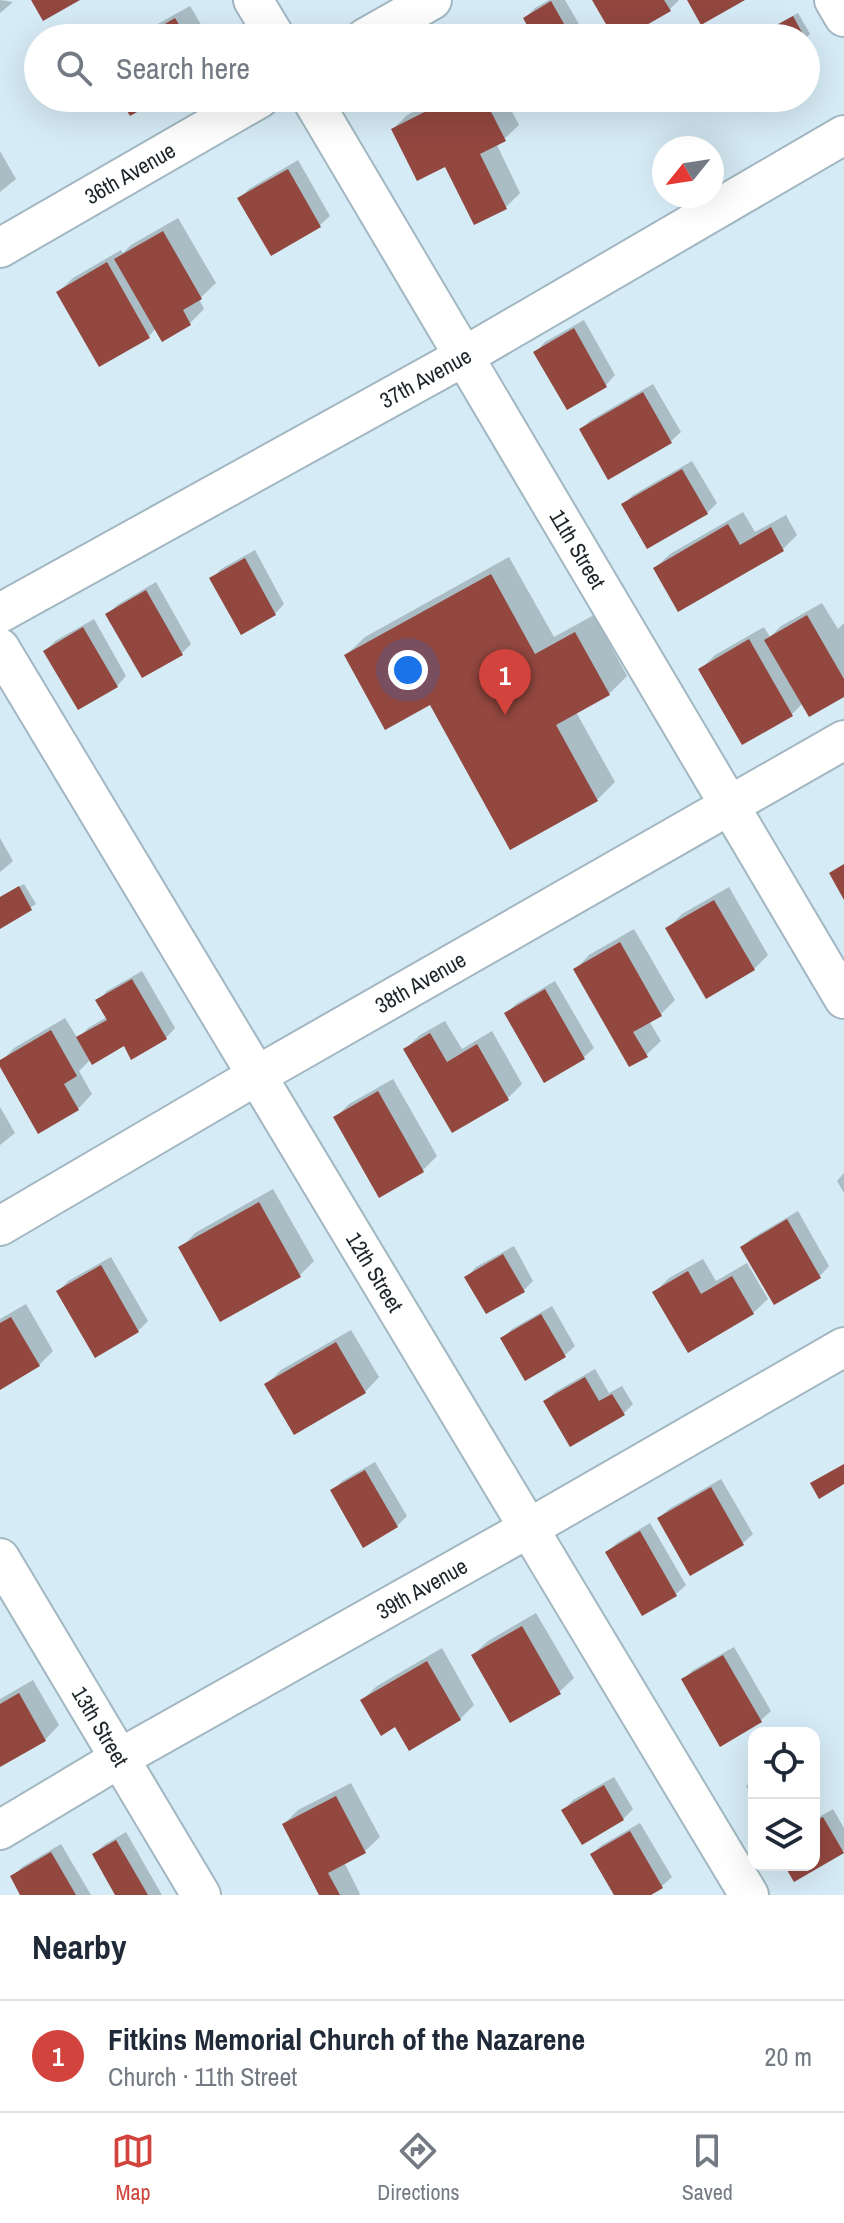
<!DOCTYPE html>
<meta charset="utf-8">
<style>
body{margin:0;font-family:"Archivo Narrow",sans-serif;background:#f2f2f3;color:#1f2937}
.controls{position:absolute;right:24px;bottom:24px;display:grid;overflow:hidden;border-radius:16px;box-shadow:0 8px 32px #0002}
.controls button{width:72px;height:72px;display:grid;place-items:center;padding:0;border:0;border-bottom:2px solid #e0e1e3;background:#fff;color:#1f2937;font:40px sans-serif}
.compass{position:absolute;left:652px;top:136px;width:72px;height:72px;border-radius:50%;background:#fff;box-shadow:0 8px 32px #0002;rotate:240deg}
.you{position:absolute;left:408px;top:670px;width:28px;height:28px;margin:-20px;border:6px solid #fff;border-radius:50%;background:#1a73e8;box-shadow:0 0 0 12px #1a73e833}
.badge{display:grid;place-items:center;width:52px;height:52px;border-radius:50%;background:#d1433c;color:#fff;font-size:26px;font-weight:700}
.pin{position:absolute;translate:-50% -66px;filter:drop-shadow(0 2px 4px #0008)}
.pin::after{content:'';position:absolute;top:42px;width:28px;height:24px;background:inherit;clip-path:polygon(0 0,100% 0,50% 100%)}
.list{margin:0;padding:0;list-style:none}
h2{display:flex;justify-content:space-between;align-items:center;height:104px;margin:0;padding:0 32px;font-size:34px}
h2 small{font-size:26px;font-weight:400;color:#747a83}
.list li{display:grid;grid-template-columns:52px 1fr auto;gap:24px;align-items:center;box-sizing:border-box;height:112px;padding:0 32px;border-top:2px solid #e0e1e3}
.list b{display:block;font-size:30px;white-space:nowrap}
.list p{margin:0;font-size:26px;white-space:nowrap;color:#747a83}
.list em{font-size:26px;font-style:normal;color:#747a83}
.icon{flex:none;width:44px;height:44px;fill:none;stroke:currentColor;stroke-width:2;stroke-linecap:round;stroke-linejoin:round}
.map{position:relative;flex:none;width:844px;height:1895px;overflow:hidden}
.search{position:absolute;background:#fff;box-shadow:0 8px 32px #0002;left:24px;right:24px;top:24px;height:88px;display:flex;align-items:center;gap:20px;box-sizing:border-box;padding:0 28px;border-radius:44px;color:#747a83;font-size:30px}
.sheet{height:216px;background:#fff}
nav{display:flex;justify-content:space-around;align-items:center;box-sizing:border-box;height:112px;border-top:2px solid #e0e1e3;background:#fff;font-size:22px;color:#747a83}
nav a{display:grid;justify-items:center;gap:4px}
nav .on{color:#d1433c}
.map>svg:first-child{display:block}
.shadow{fill:#0003}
.building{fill:#92473f}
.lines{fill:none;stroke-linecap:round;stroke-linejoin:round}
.minor-casing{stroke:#a2b7c1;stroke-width:42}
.minor{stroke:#fff;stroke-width:38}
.labels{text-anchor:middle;stroke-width:8;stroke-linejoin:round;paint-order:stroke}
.street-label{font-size:22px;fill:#1d2529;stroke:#e9f7fd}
</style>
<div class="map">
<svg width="844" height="1895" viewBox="0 0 844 1895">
<rect width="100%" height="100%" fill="#d5ebf5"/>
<path class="shadow" d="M 0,0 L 13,2 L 0,13 Z
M 549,0 L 565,0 L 587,38 L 537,38 L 525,18 L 535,8 Z
M 595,0 L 679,0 L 669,10 L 620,38 L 617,38 Z
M 190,6 L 209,38 L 139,38 L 145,31 Z
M 798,13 L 810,34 L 806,38 L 770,38 L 771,28 Z
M 441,98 L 505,98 L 519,125 L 504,139 L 496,143 L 520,193 L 506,207 L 475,222 L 446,165 L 393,129 L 407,115 Z
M 0,151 L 16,179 L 0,192 Z
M 298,160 L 330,216 L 320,225 L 271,253 L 240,198 L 249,189 Z
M 178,218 L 216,283 L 199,299 L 204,309 L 190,323 L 163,339 L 156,328 L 149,336 L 58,292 L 73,278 L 121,250 L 123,253 L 131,245 Z
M 584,320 L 615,375 L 606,385 L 536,352 L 545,342 Z
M 653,384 L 681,432 L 671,441 L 609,477 L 581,429 L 591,420 Z
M 692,461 L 717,503 L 707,513 L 624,504 L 633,495 Z
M 743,512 L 755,532 L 786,515 L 797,535 L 783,549 L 679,609 L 655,568 L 670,554 Z
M 255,550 L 284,604 L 275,614 L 212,579 L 221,569 Z
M 509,557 L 554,637 L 594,615 L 627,676 L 609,694 L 576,712 L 615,782 L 597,800 L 346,655 L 365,637 Z
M 156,582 L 191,644 L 182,653 L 108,614 L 117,605 Z
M 822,603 L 838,629 L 844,623 L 844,695 L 803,703 L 792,714 L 701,669 L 715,655 L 764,627 L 770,637 L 781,626 Z
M 94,619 L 126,676 L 117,686 L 45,651 L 55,641 Z
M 0,838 L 13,861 L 0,872 Z
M 24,884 L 36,904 L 0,926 L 0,897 Z
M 729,887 L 768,955 L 754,969 L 668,928 L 682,914 Z
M 634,929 L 675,1000 L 661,1014 L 649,1021 L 661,1041 L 646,1055 L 575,970 L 589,955 Z
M 142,971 L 175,1028 L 166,1038 L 124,1044 L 91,1059 L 79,1071 L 92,1094 L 78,1109 L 0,1063 L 14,1048 L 65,1018 L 78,1039 L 88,1028 L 107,1017 L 98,1001 L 107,991 Z
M 555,981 L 594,1048 L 584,1057 L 544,1080 L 506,1014 L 516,1004 Z
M 445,1021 L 462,1049 L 492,1031 L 522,1084 L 508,1098 L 453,1131 L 405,1049 L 420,1035 Z
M 393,1079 L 437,1156 L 423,1170 L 380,1195 L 335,1118 L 349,1104 Z
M 0,1107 L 15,1133 L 0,1145 Z
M 844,1173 L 844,1193 L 837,1181 Z
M 273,1189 L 314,1261 L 300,1275 L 181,1248 L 195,1233 Z
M 798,1211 L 829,1266 L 820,1276 L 742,1247 L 752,1238 Z
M 514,1246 L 533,1281 L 524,1290 L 487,1311 L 467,1277 L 476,1267 Z
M 111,1257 L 148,1321 L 138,1331 L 59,1291 L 68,1281 Z
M 703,1259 L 716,1281 L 747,1263 L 768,1299 L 753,1313 L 655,1292 L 669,1278 Z
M 26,1304 L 53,1351 L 39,1365 L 0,1387 L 0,1319 Z
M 552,1306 L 575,1346 L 565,1355 L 525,1378 L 502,1338 L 512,1329 Z
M 351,1330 L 379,1377 L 365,1392 L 267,1384 L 281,1370 Z
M 595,1369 L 609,1393 L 622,1386 L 633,1404 L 623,1414 L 546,1401 L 555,1392 Z
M 375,1462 L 407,1516 L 397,1526 L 332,1491 L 342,1481 Z
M 721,1479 L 753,1534 L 743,1543 L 659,1518 L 669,1509 Z
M 650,1523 L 686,1585 L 676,1594 L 643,1613 L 607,1552 L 617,1543 Z
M 536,1613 L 574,1678 L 559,1692 L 473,1655 L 488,1641 Z
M 734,1647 L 771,1711 L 761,1720 L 683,1680 L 693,1670 Z
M 442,1648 L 474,1705 L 460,1719 L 396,1725 L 362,1700 L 377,1686 Z
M 33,1680 L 59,1725 L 45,1740 L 0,1765 L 0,1699 Z
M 814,1766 L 820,1777 L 814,1784 Z
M 614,1777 L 633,1809 L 623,1819 L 564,1810 L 573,1800 Z
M 754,1778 L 754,1799 L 746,1786 Z
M 351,1783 L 380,1837 L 365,1851 L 344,1862 L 360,1894 L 359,1895 L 321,1895 L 284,1824 L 298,1810 Z
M 833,1809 L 844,1828 L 844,1850 L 795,1879 L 787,1865 L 814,1865 L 814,1820 Z
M 640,1823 L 672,1877 L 662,1886 L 647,1895 L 616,1895 L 592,1854 L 602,1845 Z
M 126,1832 L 162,1895 L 118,1895 L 94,1854 L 104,1845 Z
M 61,1844 L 91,1895 L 23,1895 L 12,1877 L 22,1867 Z"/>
<path class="building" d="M 31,0 L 80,0 L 43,21 Z
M 592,0 L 664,0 L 671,11 L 624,38 L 614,38 Z
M 687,0 L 745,0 L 701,25 Z
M 551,1 L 572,38 L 534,38 L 523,18 Z
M 793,16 L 805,38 L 767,38 L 764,32 Z
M 175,18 L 187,38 L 141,38 Z
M 120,98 L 162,98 L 130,116 Z
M 452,98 L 484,98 L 506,141 L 480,154 L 507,209 L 474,225 L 445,167 L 417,181 L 391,129 Z
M 288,169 L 321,227 L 271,256 L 237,198 Z
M 163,231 L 202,299 L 183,310 L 191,325 L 162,342 L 114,259 Z
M 107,262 L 150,338 L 99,367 L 56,292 Z
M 574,328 L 607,387 L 567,410 L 533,352 Z
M 643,392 L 672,443 L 608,480 L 579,429 Z
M 682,469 L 708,514 L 647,549 L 621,504 Z
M 728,524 L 740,545 L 771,527 L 784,551 L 678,612 L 653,568 Z
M 245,558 L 276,615 L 241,635 L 209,578 Z
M 491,574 L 535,654 L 575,632 L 610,695 L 556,725 L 598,801 L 510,850 L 430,705 L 385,730 L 344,655 Z
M 146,590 L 183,655 L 142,678 L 105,614 Z
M 807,615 L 844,679 L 844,697 L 809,717 L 764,640 Z
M 83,627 L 118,687 L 78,710 L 43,651 Z
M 749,639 L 793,716 L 742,745 L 698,669 Z
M 844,864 L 844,900 L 829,873 Z
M 19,886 L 32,910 L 0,929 L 0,897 Z
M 714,900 L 755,970 L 706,999 L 665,928 Z
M 620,942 L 662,1016 L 633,1032 L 648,1057 L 629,1067 L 573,969 Z
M 132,979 L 167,1039 L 131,1060 L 124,1046 L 92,1065 L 76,1037 L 107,1020 L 95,1000 Z
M 545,989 L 585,1059 L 544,1083 L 504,1013 Z
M 51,1030 L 77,1076 L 64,1084 L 79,1110 L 38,1134 L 0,1067 L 0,1060 Z
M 430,1033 L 447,1062 L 477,1044 L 509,1100 L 452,1133 L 403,1049 Z
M 378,1091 L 424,1172 L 379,1198 L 333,1117 Z
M 259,1202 L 301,1277 L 220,1322 L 178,1247 Z
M 787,1219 L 821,1278 L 774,1305 L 740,1247 Z
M 503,1254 L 525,1292 L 486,1314 L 464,1277 Z
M 101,1265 L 139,1332 L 95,1358 L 56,1291 Z
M 688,1271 L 701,1294 L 732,1276 L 754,1314 L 688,1353 L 652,1292 Z
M 541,1314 L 566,1357 L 525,1381 L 500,1338 Z
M 11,1317 L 40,1366 L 0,1390 L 0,1323 Z
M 336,1342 L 366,1393 L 294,1435 L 264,1384 Z
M 585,1377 L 599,1401 L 612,1394 L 625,1415 L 570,1447 L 543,1401 Z
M 844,1464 L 844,1484 L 819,1499 L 810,1483 Z
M 365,1470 L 398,1527 L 363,1548 L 330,1490 Z
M 711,1487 L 744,1545 L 690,1576 L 657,1518 Z
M 640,1531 L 677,1596 L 642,1616 L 605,1552 Z
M 522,1626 L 561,1694 L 510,1723 L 471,1655 Z
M 723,1655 L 762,1722 L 720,1747 L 681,1679 Z
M 427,1661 L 461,1720 L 409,1751 L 395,1727 L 381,1736 L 360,1700 Z
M 19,1693 L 46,1741 L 0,1767 L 0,1704 Z
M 604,1785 L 624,1820 L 582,1845 L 561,1810 Z
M 336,1796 L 366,1853 L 328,1873 L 340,1895 L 319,1895 L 282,1824 Z
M 823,1817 L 844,1853 L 794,1882 L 784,1865 L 814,1865 L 814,1822 Z
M 630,1831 L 663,1888 L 651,1895 L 614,1895 L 590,1854 Z
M 116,1840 L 148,1895 L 115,1895 L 92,1854 Z
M 51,1852 L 76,1895 L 20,1895 L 10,1876 Z"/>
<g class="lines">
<defs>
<g id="minor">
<path d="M 253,0 L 276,38"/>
<path d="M 834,0 L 844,17"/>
<path d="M 365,38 L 432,0"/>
<path id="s1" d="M 311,98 L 844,999"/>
<path id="s2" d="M 0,248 L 260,98"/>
<path id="s3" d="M 0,613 L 463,357 L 844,135"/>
<path id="s4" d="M 0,648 L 749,1895"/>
<path id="s5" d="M 0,1226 L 256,1076 L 844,740"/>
<path id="s6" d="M 0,1558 L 201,1895"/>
<path id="s7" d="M 0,1830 L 120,1758 L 529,1528 L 844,1347"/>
</g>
</defs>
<use href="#minor" class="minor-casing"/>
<use href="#minor" class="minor"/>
</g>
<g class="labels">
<g class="street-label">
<text dy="8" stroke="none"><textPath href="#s2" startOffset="150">36th Avenue</textPath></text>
<text dy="8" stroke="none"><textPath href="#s3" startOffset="486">37th Avenue</textPath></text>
<text dy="8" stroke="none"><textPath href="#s1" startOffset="524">11th Street</textPath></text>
<text dy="8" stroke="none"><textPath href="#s5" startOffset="486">38th Avenue</textPath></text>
<text dy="8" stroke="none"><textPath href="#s4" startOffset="728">12th Street</textPath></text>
<text dy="8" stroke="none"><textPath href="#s7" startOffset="486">39th Avenue</textPath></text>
<text dy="8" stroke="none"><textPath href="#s6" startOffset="196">13th Street</textPath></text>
</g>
</g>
</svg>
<div class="controls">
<button><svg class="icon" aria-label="locate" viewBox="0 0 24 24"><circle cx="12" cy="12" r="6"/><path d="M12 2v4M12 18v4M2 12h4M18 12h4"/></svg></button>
<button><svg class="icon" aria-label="layers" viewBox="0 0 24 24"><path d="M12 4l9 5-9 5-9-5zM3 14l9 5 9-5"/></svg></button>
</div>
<svg class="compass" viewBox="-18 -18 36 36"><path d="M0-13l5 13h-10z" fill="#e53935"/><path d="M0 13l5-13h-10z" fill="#747a83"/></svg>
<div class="you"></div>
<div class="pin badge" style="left:505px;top:715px">1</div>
<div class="search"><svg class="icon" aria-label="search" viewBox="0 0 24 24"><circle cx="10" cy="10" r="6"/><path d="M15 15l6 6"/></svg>Search here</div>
</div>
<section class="sheet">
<h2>Nearby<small></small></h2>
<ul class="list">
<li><span class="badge">1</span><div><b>Fitkins Memorial Church of the Nazarene</b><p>Church · 11th Street</p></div><em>20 m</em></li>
</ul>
</section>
<nav>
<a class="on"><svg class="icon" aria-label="map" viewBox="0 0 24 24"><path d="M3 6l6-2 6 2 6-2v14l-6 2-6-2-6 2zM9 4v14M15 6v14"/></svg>Map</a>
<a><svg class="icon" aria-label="directions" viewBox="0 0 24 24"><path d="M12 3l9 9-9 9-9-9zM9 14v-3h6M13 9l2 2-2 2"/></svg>Directions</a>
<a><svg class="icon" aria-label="saved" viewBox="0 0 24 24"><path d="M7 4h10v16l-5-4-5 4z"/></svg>Saved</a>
</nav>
